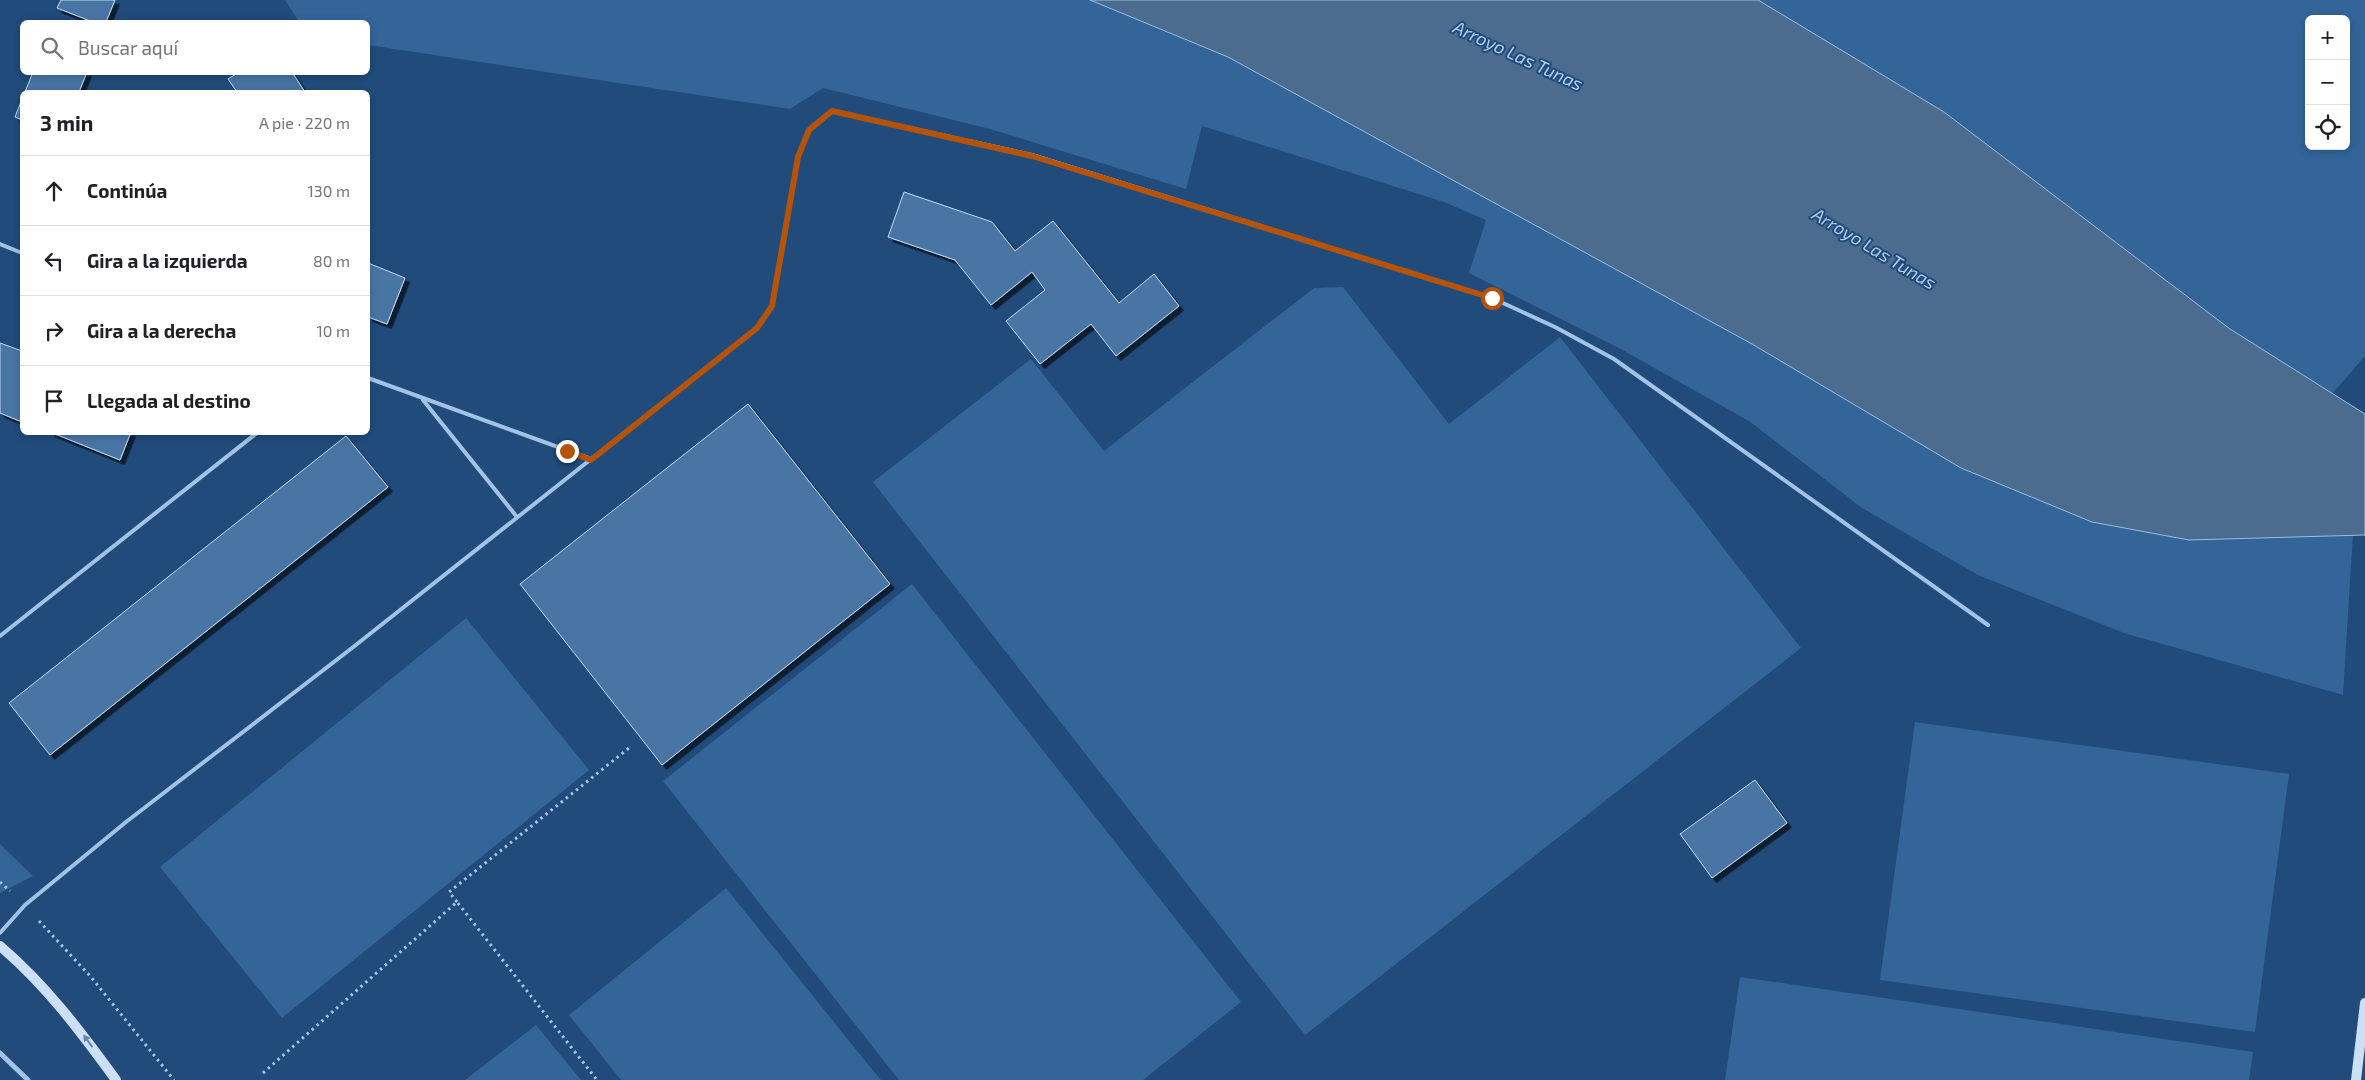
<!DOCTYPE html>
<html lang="es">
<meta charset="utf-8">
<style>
body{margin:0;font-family:"Exo 2",sans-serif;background:#f2f2f2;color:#202124}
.controls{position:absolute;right:15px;top:15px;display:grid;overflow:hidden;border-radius:8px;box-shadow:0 2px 8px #0003}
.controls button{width:45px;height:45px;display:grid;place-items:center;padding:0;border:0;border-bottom:1px solid #e0e0e0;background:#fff;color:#202124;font:25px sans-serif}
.stop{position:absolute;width:15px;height:15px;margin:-11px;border:4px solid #b45309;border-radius:50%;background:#fff}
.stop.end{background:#b45309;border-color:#fff;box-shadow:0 1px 5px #0008}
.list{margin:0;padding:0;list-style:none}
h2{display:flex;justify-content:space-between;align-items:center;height:65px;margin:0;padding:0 20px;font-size:21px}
h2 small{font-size:16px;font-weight:400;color:#757577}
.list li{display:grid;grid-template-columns:32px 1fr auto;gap:15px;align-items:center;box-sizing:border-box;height:70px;padding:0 20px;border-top:1px solid #e0e0e0}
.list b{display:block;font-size:19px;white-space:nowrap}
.list em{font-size:16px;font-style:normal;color:#757577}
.icon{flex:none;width:28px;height:28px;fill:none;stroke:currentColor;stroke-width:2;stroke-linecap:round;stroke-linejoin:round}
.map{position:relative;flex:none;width:2365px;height:1080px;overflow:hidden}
.search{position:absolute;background:#fff;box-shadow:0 2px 8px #0003;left:20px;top:20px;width:350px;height:55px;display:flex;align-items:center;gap:12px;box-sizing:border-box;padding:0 18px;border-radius:8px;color:#757577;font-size:19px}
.panel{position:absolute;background:#fff;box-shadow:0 2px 8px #0003;left:20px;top:90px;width:350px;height:345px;border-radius:8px}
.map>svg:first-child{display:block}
.green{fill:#336599;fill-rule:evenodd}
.water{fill:#4c6c8f;stroke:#95bfe7}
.building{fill:#4875a4;stroke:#c5dcf5;filter:url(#shadow)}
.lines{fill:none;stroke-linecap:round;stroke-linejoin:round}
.path{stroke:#a2c3e6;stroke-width:3;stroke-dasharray:2.5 4;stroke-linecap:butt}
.lane{stroke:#a2c3e6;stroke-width:4}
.street{stroke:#a2c3e6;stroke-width:5}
.secondary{stroke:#ccdff5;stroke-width:10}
.oneway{fill:#6586ac}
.route{stroke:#b45309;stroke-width:6}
.labels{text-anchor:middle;stroke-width:4;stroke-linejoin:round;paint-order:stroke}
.water-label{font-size:18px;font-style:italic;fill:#adcdee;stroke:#204b7b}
</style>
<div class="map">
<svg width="2365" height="1080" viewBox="0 0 2365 1080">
<defs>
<filter id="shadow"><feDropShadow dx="4.5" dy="4.5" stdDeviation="0" flood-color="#0009"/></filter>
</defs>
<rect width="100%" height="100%" fill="#204b7b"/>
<path class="green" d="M 285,0 L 1090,0 L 1228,57 L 1752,344 L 1961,468 L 2092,522 L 2189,540 L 2353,534 L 2343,695 L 2124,633 L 1978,575 L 1862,508 L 1749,421 L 1617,347 L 1469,273 L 1486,220 L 1444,202 L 1202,126 L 1186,189 L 990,129 L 823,88 L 790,109 L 368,45 L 368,22 L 299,22 Z
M 1758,0 L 2365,0 L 2365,356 L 2332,394 L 2230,329 L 1944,112 ZM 2309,19 L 2346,19 L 2346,146 L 2309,146 Z
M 1343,287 L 1449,424 L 1560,337 L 1801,648 L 1305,1035 L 873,482 L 1031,359 L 1104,451 L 1314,288 Z
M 912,584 L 1241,1002 L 1143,1080 L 899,1080 L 663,781 Z
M 466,618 L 589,770 L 282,1018 L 160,867 Z
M 1915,722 L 2289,774 L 2255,1032 L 1880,980 Z
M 0,844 L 33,876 L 0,893 Z
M 726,888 L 866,1062 L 881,1080 L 621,1080 L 569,1015 Z
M 1740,977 L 2253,1052 L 2249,1080 L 1725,1080 Z
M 536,1025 L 581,1080 L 465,1080 Z"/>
<path class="water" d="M 1090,0 L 1758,0 L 1944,112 L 2230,329 L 2365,414 L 2365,535 L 2189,540 L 2092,522 L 1961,468 L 1752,344 L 1228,57 Z"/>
<path class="building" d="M 61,0 L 115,0 L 106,22 L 93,22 L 57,8 Z
M 33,72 L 87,72 L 79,92 L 25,92 Z
M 239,72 L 292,72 L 305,92 L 237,92 L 228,79 Z
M 22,99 L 22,120 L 15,117 Z
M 904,192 L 992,222 L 1015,251 L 1053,221 L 1119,303 L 1154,274 L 1179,306 L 1116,356 L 1091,324 L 1040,364 L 1006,321 L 1045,290 L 1032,272 L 991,305 L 955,260 L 888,237 Z
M 368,263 L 405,278 L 387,324 L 368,317 Z
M 0,343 L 22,351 L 22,422 L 0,413 Z
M 748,404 L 890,584 L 662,765 L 520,584 Z
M 50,432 L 131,432 L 120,460 Z
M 346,436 L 388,487 L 50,755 L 9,703 Z
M 1755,780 L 1787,823 L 1712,878 L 1680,834 Z"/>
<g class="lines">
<path class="path" d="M 0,882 L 10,891
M 457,902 L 449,892 L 629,748
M 39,921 L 91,977 L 174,1080
M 263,1073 L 457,902 L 597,1080"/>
<path class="lane" d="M 0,244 L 22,253
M 368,378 L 591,459
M 423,400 L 517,517
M 0,636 L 258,432
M 0,933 L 25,905 L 126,822 L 352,648 L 757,328 L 772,306 L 798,157 L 809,130 L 832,111 L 1032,155 L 1492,298 L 1555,327 L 1614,359 L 1988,625"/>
<path class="street" d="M 0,1053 L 28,1080"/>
<path class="secondary" d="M 0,946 C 46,985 81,1032 116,1080
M 2356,1080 L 2365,1003"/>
</g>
<defs><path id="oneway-solid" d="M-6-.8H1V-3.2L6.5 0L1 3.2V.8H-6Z" transform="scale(1.25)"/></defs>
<use class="oneway" href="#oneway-solid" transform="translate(88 1041) rotate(-126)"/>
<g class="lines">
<path class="route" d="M 567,451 L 591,460 L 757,328 L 772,306 L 798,157 L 809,130 L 832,111 L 1032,156 L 1492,298"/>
</g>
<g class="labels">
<g class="water-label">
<text transform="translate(1518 56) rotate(25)" y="6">Arroyo Las Tunas</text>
<text transform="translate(1874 249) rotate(31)" y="6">Arroyo Las Tunas</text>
</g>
</g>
</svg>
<div class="controls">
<button>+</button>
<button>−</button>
<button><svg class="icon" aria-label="locate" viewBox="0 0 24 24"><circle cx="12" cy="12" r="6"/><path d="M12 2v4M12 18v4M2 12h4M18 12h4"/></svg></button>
</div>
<div class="stop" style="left:1492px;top:298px"></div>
<div class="stop end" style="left:567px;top:451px"></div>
<div class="search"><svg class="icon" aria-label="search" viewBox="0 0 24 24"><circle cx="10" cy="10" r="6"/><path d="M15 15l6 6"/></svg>Buscar aquí</div>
<section class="panel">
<h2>3 min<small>A pie · 220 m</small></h2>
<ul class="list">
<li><svg class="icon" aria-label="ahead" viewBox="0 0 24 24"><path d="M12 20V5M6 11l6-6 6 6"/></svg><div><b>Continúa</b></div><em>130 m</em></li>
<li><svg class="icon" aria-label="left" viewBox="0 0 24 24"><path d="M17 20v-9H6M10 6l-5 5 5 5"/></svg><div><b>Gira a la izquierda</b></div><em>80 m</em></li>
<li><svg class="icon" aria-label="right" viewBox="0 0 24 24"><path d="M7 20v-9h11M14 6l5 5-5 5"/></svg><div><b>Gira a la derecha</b></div><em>10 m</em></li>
<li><svg class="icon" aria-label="arrive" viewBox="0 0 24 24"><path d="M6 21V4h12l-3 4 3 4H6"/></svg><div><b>Llegada al destino</b></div></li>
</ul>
</section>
</div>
